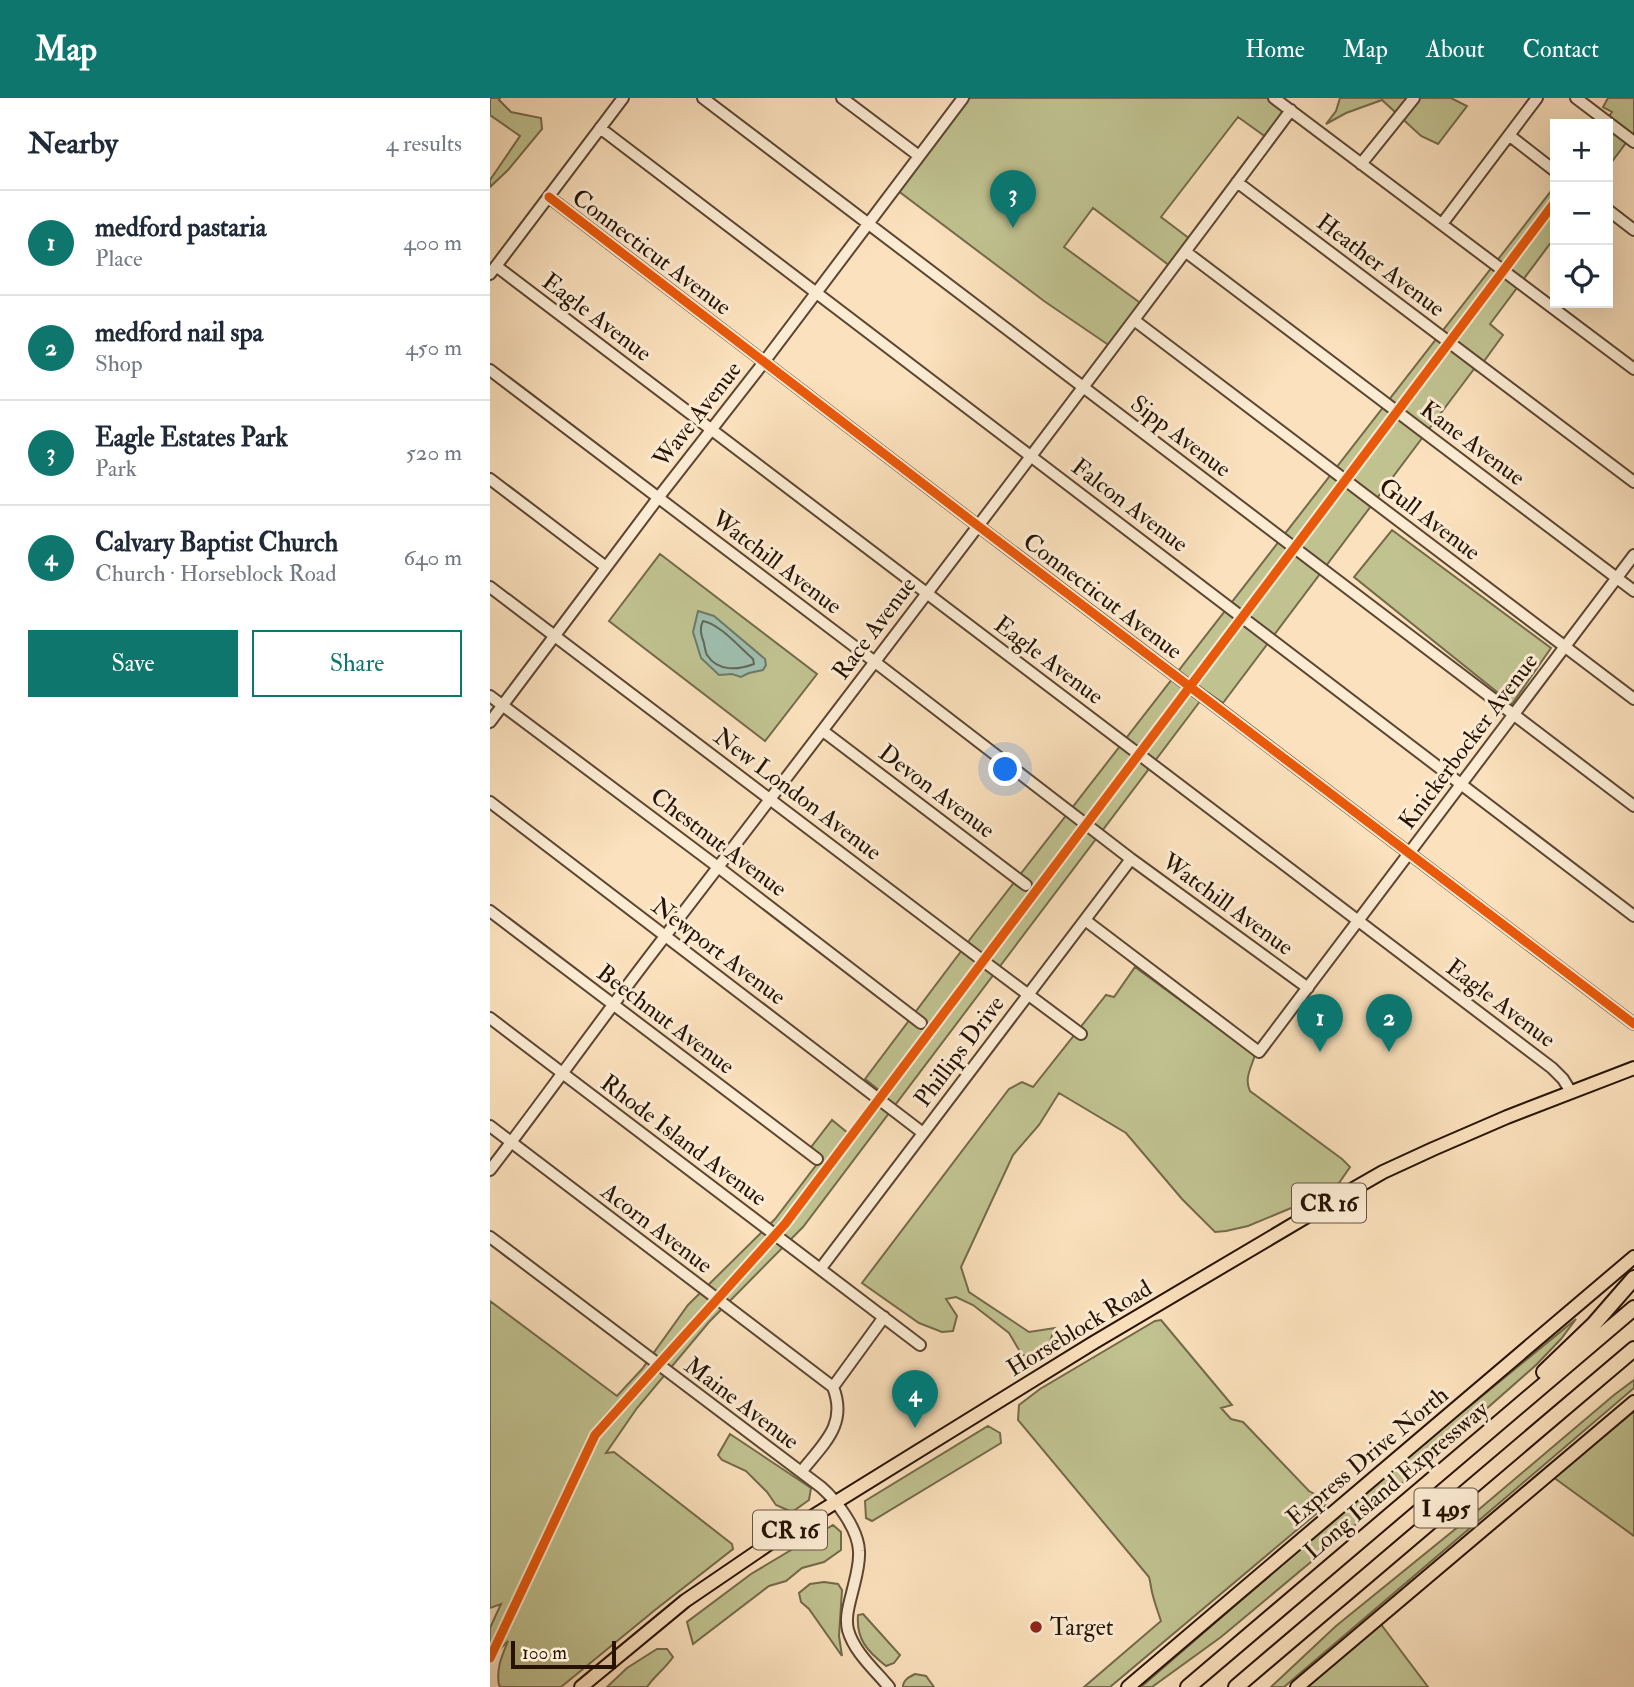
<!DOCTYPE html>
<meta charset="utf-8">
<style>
body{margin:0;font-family:"IM FELL Double Pica",serif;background:#f6f6f7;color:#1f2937}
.controls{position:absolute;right:21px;top:21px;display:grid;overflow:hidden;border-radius:0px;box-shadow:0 7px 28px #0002}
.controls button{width:63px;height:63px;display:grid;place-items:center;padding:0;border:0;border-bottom:2px solid #e0e1e3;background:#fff;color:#1f2937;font:35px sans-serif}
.scale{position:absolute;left:21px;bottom:18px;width:105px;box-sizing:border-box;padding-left:7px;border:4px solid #271204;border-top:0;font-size:19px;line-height:24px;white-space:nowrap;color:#271204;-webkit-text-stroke:5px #fcecd4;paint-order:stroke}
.you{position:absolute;left:516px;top:672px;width:24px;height:24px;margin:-18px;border:5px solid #fff;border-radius:50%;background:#1a73e8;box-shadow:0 0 0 10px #1a73e833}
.badge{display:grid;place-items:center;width:46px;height:46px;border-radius:50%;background:#0f766e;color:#fff;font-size:23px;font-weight:700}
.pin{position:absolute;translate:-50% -58px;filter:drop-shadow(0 2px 4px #0008)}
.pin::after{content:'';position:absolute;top:37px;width:24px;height:21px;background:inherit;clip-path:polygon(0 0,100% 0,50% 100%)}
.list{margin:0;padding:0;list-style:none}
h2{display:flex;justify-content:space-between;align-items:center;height:91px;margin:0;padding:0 28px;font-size:30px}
h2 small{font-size:23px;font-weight:400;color:#747a83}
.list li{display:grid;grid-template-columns:46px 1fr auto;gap:21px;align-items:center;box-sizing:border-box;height:105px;padding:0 28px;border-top:2px solid #e0e1e3}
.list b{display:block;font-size:26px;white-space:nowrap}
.list p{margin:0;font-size:23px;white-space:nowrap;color:#747a83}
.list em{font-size:23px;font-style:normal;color:#747a83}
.actions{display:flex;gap:14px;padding:21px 28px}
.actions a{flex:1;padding:16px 0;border:2px solid #0f766e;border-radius:0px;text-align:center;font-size:24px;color:#0f766e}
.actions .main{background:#0f766e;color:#fff}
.icon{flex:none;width:38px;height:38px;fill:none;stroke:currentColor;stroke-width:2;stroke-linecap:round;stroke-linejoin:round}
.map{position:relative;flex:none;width:1144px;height:1589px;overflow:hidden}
header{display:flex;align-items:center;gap:42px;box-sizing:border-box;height:98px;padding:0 35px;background:#0f766e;color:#fff}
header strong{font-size:33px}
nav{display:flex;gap:38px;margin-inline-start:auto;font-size:24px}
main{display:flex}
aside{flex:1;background:#fff}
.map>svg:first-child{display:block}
.green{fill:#c0c290;stroke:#746a4a;stroke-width:2}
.water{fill:#9fbead;stroke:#6f7969;stroke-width:2}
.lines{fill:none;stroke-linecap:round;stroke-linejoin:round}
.shore{stroke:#636858;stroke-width:2}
.minor-casing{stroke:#5c4632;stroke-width:14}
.major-casing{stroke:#271204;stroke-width:16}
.highway-casing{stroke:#271204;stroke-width:18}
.minor{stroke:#fcecd4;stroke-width:10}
.major{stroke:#fbe1bd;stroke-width:12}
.highway{stroke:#fbe1bd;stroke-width:14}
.cycleway-casing{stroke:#fcecd4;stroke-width:13}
.cycleway{stroke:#e8590c;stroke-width:9}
.poi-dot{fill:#8f2418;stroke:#fcecd4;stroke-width:2.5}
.labels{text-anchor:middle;stroke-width:6;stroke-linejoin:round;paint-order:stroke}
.shield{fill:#fcecd4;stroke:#675342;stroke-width:2}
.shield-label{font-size:23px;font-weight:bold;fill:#271204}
.street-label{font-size:24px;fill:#271204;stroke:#fcecd4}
.poi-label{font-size:24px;fill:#271204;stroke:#fcecd4;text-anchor:start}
</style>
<header>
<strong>Map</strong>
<nav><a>Home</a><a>Map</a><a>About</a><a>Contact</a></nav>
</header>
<main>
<aside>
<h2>Nearby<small>4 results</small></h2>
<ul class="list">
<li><span class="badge">1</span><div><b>medford pastaria</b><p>Place</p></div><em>400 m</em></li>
<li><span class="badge">2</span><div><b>medford nail spa</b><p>Shop</p></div><em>450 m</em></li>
<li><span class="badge">3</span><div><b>Eagle Estates Park</b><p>Park</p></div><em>520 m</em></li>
<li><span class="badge">4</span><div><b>Calvary Baptist Church</b><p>Church · Horseblock Road</p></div><em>640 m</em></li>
</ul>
<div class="actions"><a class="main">Save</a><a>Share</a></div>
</aside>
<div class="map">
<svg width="1144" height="1589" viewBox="0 0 1144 1589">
<rect width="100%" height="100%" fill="#fbe1bd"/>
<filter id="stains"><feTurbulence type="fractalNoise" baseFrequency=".00286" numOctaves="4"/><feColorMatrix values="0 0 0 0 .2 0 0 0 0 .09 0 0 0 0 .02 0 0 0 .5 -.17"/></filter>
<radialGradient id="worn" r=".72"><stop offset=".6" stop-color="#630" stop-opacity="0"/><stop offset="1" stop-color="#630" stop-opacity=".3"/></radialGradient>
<path class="green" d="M 0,0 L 10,0 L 9,2 L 21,14 L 51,20 L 52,31 L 18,72 L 0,89 L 0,82 L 30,38 L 0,17 Z
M 479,0 L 777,0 L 795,14 L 776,39 L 748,19 L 671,119 L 700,141 L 680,168 L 603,110 L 574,149 L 653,207 L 620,248 L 554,203 L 407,92 Z
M 850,0 L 961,0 L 977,8 L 948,46 L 931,38 L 892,2 L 856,15 L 836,26 L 846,13 Z
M 1118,0 L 1144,0 L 1144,34 L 1118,69 L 1118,26 L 1113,26 L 1122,14 L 1113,9 Z
M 1065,88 L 1065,139 L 1000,226 L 1013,237 L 987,273 L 984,271 L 733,605 L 717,594 L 313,1129 L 219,1224 L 147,1310 L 116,1355 L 124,1354 L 242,1446 L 243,1451 L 165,1512 L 71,1589 L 11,1589 L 9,1587 C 6,1570 12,1558 18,1543 L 0,1561 L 0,1530 L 11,1506 L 0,1510 L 0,1203 L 127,1298 L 152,1271 L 198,1207 L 285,1121 L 327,1066 L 315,1057 L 342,1022 L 358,1035 L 390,993 L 375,981 L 484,836 Z
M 902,432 L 1061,550 L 1022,606 L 864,479 Z
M 170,456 L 327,576 L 275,643 L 119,523 Z
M 645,869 L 765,957 C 761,970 754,981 760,993 L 852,1061 L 860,1069 L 849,1085 L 806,1108 L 758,1128 L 736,1133 L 725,1134 L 692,1101 L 636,1035 L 569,995 L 549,1027 L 523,1057 L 471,1169 L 479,1194 L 539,1234 L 565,1230 L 558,1248 L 542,1259 L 532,1257 L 519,1235 L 483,1207 L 466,1199 L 456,1201 L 467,1218 L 463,1233 L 452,1234 L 429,1225 L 372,1185 L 519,991 L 532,984 L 543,989 L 616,897 L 624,899 Z
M 1086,1221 L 1071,1241 L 1046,1267 L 858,1433 L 731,1539 L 662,1589 L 651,1589 L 898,1375 Z
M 671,1222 L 742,1307 L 731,1310 L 741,1321 L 753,1324 L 819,1393 L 837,1403 L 833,1410 L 620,1589 L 594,1589 L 671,1523 C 668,1514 665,1506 663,1498 C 661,1492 661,1486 659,1479 L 528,1322 L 529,1307 L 550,1291 L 665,1223 Z
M 1144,1282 L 1144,1290 L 794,1589 L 781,1589 L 846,1528 L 974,1424 L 1124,1297 Z
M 1144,1308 L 1144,1438 L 1063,1379 Z
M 498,1328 L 510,1335 L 511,1345 L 382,1423 L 376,1420 L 375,1403 Z
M 240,1336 L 321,1390 L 319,1402 L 302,1414 L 286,1407 L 277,1394 L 256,1373 L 232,1362 L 228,1357 Z
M 343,1427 L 351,1434 L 351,1452 L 334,1464 L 312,1470 L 296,1483 L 279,1488 L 203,1546 L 197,1524 L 261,1476 Z
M 334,1484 L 348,1486 L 352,1492 L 349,1538 L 352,1558 L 319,1511 L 311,1504 L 309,1495 L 320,1486 Z
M 373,1516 L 410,1557 L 404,1565 L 396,1568 C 377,1553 366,1541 368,1517 Z
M 890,1525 L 938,1589 L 813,1589 Z
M 167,1551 L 177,1551 L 183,1559 C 175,1571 165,1577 157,1589 L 117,1589 L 137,1570 Z
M 425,1576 L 436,1578 L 444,1589 L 413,1589 C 413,1582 419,1579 425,1576 Z"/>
<path class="water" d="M 208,513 L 224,518 L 275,561 L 276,567 L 273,572 L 259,575 L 251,579 L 242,576 L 229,577 L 211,560 L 203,534 Z"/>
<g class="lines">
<path class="shore" d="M 213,523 C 230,526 250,550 263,561 L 264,566 C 248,572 228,574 217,557 C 216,556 214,546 214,545 C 211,536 209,531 213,523 Z"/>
<defs>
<path id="minor" d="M 213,0 L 1144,708
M 352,0 L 429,58
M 784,0 L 1144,271
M 1086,0 L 1144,44
M 110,30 L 1144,818
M 1020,38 L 1065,73
M 871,66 L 924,0
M 747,84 L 1144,384
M 59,99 L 483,424 L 1144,926
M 1118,112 L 1144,132
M 952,126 L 1047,0
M 696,154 L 1144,493
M 6,168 L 1062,970 L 1073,981 L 1081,994
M 0,176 L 133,0
M 644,222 L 1144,601
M 0,272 L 385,564 L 641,761 L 818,890
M 0,381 L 116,469
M 0,489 L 496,865 L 591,936
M 0,598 L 228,769 L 431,925
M 0,624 L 168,400 L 274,264 L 473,0
M 333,633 L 536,787
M 0,704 L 433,1035
M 0,813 L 327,1061
M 595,822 L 769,954 L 1144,457
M 0,920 L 430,1247
M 0,1028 L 343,1289
M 0,1072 C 60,994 116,914 176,837 C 386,563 595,289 801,12
M 0,1139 L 331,1389 C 347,1403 368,1431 369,1453 C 370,1467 365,1482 362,1495 C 359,1507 355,1520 358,1532 C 364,1554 385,1572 399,1589
M 331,1170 L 641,761
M 311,1374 C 333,1346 358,1327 343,1289 L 394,1219"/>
<path id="major" d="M 91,1589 L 195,1503 L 283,1443 L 603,1245 L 846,1101 L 893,1074 L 943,1051 L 1017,1019 L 1144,970
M 638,1589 L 1144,1159
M 807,1589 L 1144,1304"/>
<path id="highway" d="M 1054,1274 L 1104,1226 L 1144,1180
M 698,1589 L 1144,1210
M 746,1589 L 1144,1251"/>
</defs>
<use href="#minor" class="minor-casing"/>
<use href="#major" class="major-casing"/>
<use href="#highway" class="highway-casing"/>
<use href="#minor" class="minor"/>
<use href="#major" class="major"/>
<use href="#highway" class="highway"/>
<defs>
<path id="cycleway" d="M 59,99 L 483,424 L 1144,926
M 0,1560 L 105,1337 L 295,1126 L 1065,104"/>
</defs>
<use href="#cycleway" class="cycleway-casing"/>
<use href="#cycleway" class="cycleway"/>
</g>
<circle class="poi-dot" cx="546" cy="1529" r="7"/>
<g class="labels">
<g class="shield">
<rect x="802" y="1085.5" width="74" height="39" rx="5"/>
<rect x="924.5" y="1390.5" width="63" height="39" rx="5"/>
<rect x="263" y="1412.5" width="74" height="39" rx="5"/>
</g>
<g class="shield-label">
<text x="839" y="1113">CR 16</text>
<text x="956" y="1418">I 495</text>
<text x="300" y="1440">CR 16</text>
</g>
<g class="street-label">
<text transform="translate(162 154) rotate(37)" y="8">Connecticut Avenue</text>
<text transform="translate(891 167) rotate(37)" y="8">Heather Avenue</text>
<text transform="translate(107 219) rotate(37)" y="8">Eagle Avenue</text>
<text transform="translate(207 316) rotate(-52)" y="8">Wave Avenue</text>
<text transform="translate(691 338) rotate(37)" y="8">Sipp Avenue</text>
<text transform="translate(983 345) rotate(37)" y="8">Kane Avenue</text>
<text transform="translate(640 407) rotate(37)" y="8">Falcon Avenue</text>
<text transform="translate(940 421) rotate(37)" y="8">Gull Avenue</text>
<text transform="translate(287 464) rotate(37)" y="8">Watchill Avenue</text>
<text transform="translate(613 498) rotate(37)" y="8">Connecticut Avenue</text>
<text transform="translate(384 530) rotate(-53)" y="8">Race Avenue</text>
<text transform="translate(559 562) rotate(37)" y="8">Eagle Avenue</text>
<text transform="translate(978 643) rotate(-53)" y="8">Knickerbocker Avenue</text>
<text transform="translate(447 693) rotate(37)" y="8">Devon Avenue</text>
<text transform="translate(308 696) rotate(37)" y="8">New London Avenue</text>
<text transform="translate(229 744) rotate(37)" y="8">Chestnut Avenue</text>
<text transform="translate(738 806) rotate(36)" y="8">Watchill Avenue</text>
<text transform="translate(229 853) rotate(37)" y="8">Newport Avenue</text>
<text transform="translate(1011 905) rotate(37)" y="8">Eagle Avenue</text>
<text transform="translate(176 921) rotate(37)" y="8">Beechnut Avenue</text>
<text transform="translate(469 953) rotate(-53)" y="8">Phillips Drive</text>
<text transform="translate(194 1042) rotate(37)" y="8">Rhode Island Avenue</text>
<text transform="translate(167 1130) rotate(37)" y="8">Acorn Avenue</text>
<text transform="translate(589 1230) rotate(-31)" y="8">Horseblock Road</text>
<text transform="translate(252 1305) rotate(37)" y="8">Maine Avenue</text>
<text transform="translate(877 1358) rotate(-40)" y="8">Express Drive North</text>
<text transform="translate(906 1382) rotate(-40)" y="8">Long Island Expressway</text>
</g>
<g class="poi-label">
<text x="560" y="1537">Target</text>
</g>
</g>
<rect width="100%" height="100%" filter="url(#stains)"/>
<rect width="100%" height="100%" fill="url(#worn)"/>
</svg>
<div class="controls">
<button>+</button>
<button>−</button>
<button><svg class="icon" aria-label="locate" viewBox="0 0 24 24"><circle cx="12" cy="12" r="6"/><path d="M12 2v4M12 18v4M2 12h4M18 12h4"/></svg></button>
</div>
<div class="scale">100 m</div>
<div class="you"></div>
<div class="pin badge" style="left:830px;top:954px">1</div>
<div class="pin badge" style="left:899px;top:954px">2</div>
<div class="pin badge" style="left:523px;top:130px">3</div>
<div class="pin badge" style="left:425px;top:1330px">4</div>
</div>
</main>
